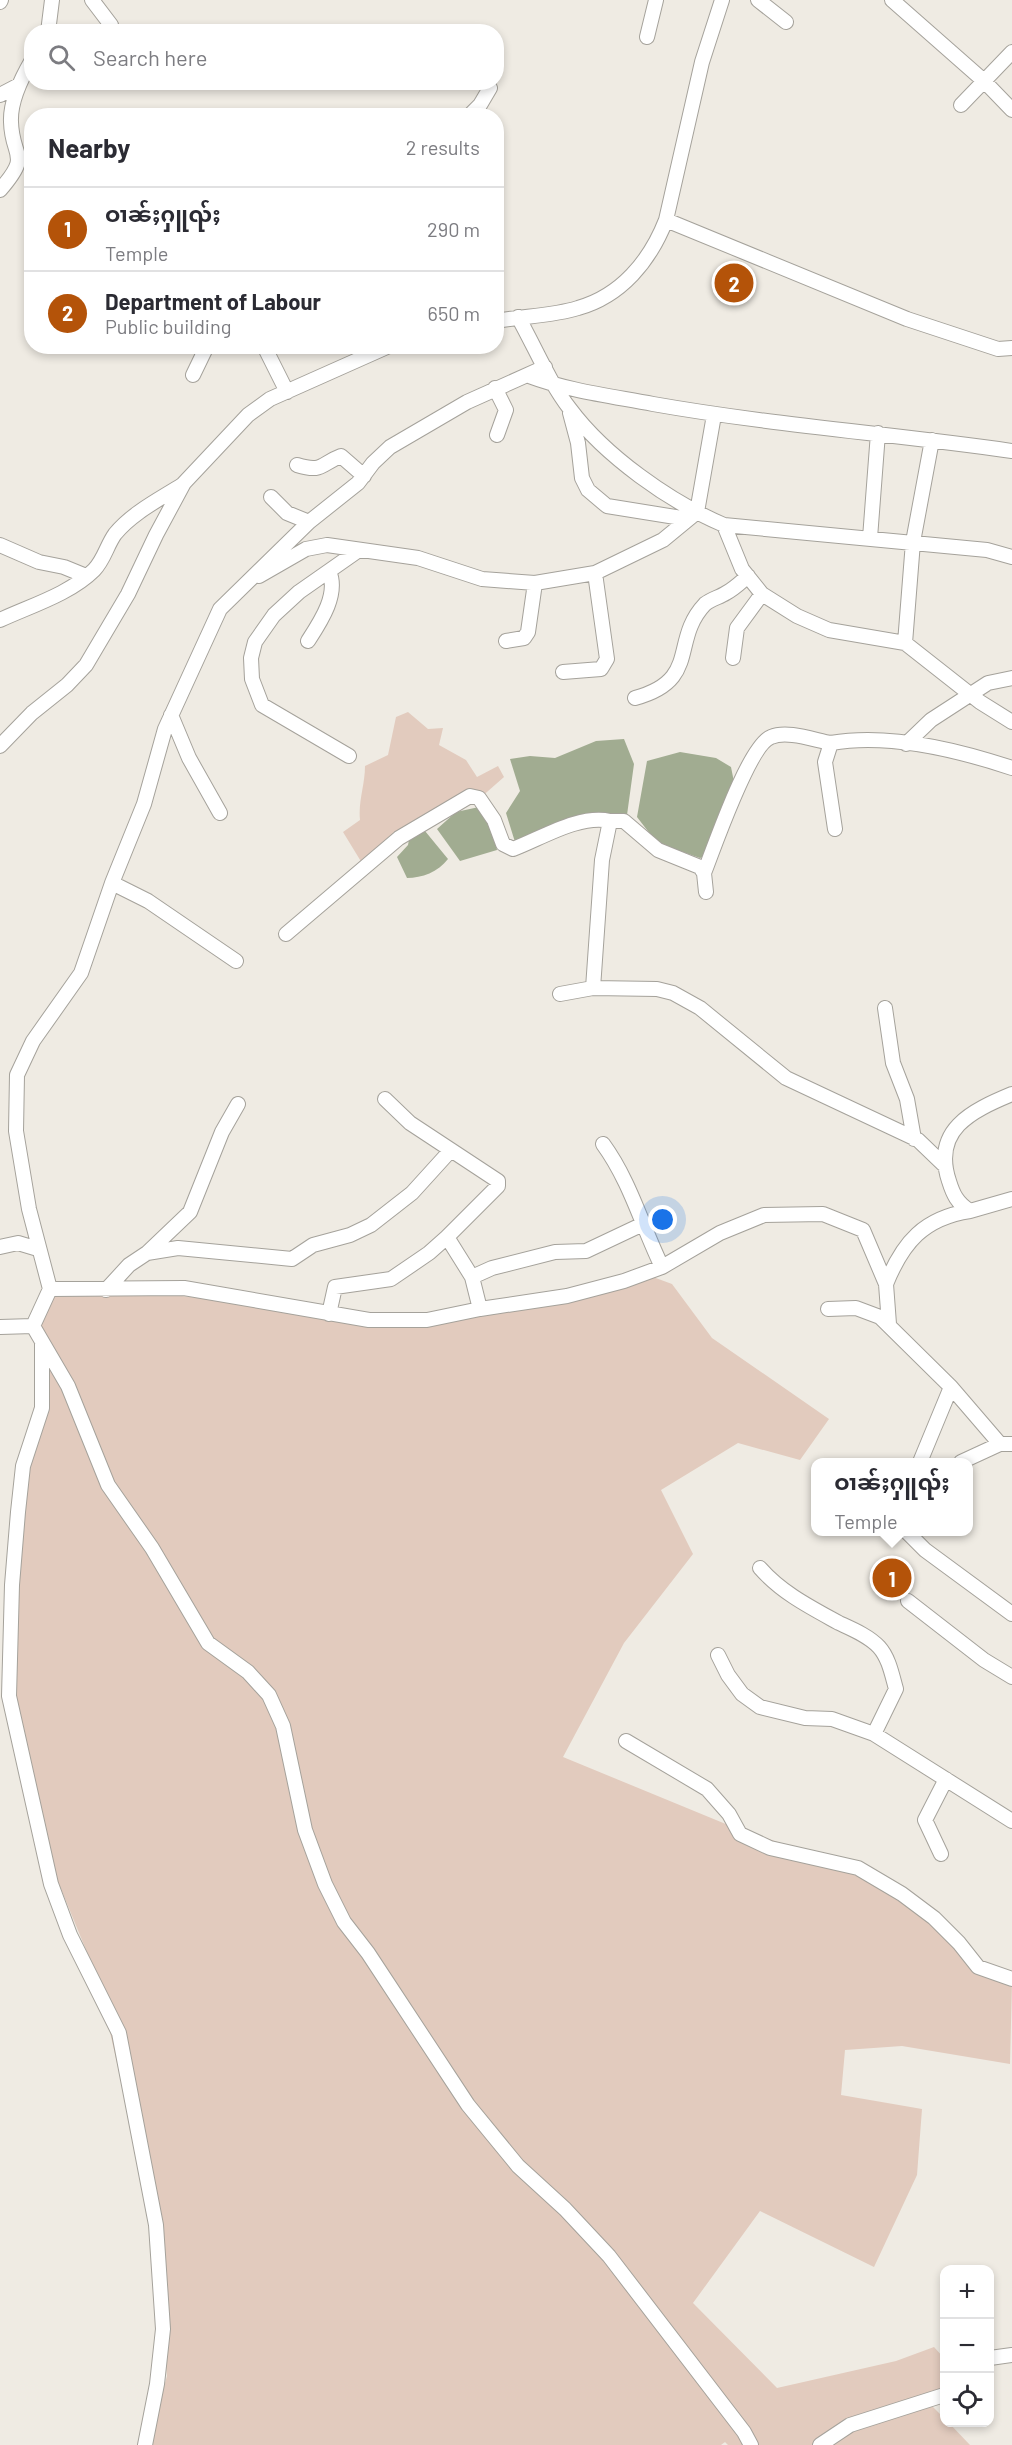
<!DOCTYPE html>
<meta charset="utf-8">
<style>
body{margin:0;font-family:Barlow,"Noto Sans Myanmar",sans-serif;background:#f7f7f7;color:#2b2b33}
.controls{position:absolute;right:18px;bottom:18px;display:grid;overflow:hidden;border-radius:12px;box-shadow:0 3px 9px #0003}
.controls button{width:54px;height:54px;display:grid;place-items:center;padding:0;border:0;border-bottom:2px solid #e1e1e2;background:#fff;color:#2b2b33;font:30px sans-serif}
.you{position:absolute;left:663px;top:1220px;width:21px;height:21px;margin:-15px;border:4px solid #fff;border-radius:50%;background:#1a73e8;box-shadow:0 0 0 9px #1a73e833}
.badge{display:grid;place-items:center;width:39px;height:39px;border-radius:50%;background:#b45309;color:#fff;font-size:20px;font-weight:700}
.pin{position:absolute;translate:-50% -50%;border:3px solid #fff;box-shadow:0 2px 6px #0006}
.popup{position:absolute;left:811px;top:1458px;width:162px;height:78px;box-sizing:border-box;display:grid;place-content:center;border-radius:12px;background:#fff;filter:drop-shadow(0 2px 4px #0005);font-size:20px;white-space:nowrap;color:#7c7c81}
.popup b{font-size:22px;color:#2b2b33}
.popup::after{content:'';position:absolute;left:50%;top:100%;margin-left:-12px;border:12px solid transparent;border-top-color:#fff}
.list{margin:0;padding:0;list-style:none}
h2{display:flex;justify-content:space-between;align-items:center;height:78px;margin:0;padding:0 24px;font-size:26px}
h2 small{font-size:20px;font-weight:400;color:#7c7c81}
.list li{display:grid;grid-template-columns:39px 1fr auto;gap:18px;align-items:center;box-sizing:border-box;height:84px;padding:0 24px;border-top:2px solid #e1e1e2}
.list b{display:block;font-size:22px;white-space:nowrap}
.list p{margin:0;font-size:20px;white-space:nowrap;color:#7c7c81}
.list em{font-size:20px;font-style:normal;color:#7c7c81}
.icon{flex:none;width:33px;height:33px;fill:none;stroke:currentColor;stroke-width:2;stroke-linecap:round;stroke-linejoin:round}
.map{position:relative;flex:none;width:1012px;height:2445px;overflow:hidden}
.search{position:absolute;background:#fff;box-shadow:0 3px 9px #0003;left:24px;top:24px;width:480px;height:66px;display:flex;align-items:center;gap:15px;box-sizing:border-box;padding:0 21px;border-radius:24px;color:#7c7c81;font-size:22px}
.panel{position:absolute;background:#fff;box-shadow:0 3px 9px #0003;left:24px;top:108px;width:480px;height:246px;border-radius:24px}
.map>svg:first-child{display:block}
.green{fill:#e2cbbe}
.water{fill:#a1ac91}
.lines{fill:none;stroke-linecap:round;stroke-linejoin:round}
.minor-casing{stroke:#a5a29b;stroke-width:16}
.minor{stroke:#fff;stroke-width:14}
</style>
<div class="map">
<svg width="1012" height="2445" viewBox="0 0 1012 2445">
<rect width="100%" height="100%" fill="#efebe3"/>
<path class="green" d="M 408,712 L 428,729 L 443,728 L 439,745 L 466,760 L 477,777 L 498,766 L 504,777 L 479,799 L 448,806 L 365,868 L 343,832 L 360,820 C 358,801 365,785 365,766 L 388,755 L 396,717 Z
M 653,1277 L 672,1284 L 712,1338 L 829,1419 L 800,1460 L 738,1443 L 661,1490 L 693,1554 L 624,1643 L 563,1757 L 733,1827 L 840,1863 L 937,1917 L 979,1971 L 1012,1981 L 1010,2064 L 902,2046 L 845,2050 L 841,2095 L 922,2109 L 917,2175 L 874,2267 L 760,2211 L 693,2303 L 777,2388 L 896,2361 L 934,2347 L 944,2358 L 944,2388 L 929,2403 L 944,2418 L 944,2422 L 949,2423 L 970,2445 L 728,2445 L 725,2442 L 721,2445 L 147,2445 L 167,2376 L 149,2205 L 98,1979 L 31,1816 L 8,1647 L 25,1459 L 41,1366 L 30,1328 L 43,1286 L 102,1286 L 375,1320 L 457,1312 Z"/>
<path class="water" d="M 624,739 L 634,764 L 627,815 C 582,809 554,821 515,842 L 506,813 L 520,791 L 510,759 L 530,756 L 555,758 L 596,741 Z
M 680,752 L 716,758 L 731,767 L 734,782 L 710,855 L 700,858 L 657,843 L 637,817 L 647,761 Z
M 479,807 L 493,829 L 497,850 L 460,861 L 437,829 L 456,812 Z
M 425,831 L 448,859 C 438,872 422,878 407,878 L 397,857 L 408,845 L 410,834 Z"/>
<g class="lines">
<defs>
<path id="minor" d="M 92,0 L 111,25
M 758,0 L 786,22
M 892,0 L 984,81 L 1012,110
M 0,2 L 1,0
M 48,32 L 52,0
M 647,37 L 656,0
M 0,95 L 19,85
M 961,105 L 1012,52
M 469,116 L 480,105 L 490,88
M 0,190 C 32,153 12,159 11,122 C 10,102 22,77 32,60
M 666,220 L 907,319 L 998,349 L 1012,348
M 518,317 C 535,347 549,382 570,409 C 605,456 670,502 724,525 L 987,550 L 1012,557
M 496,321 C 523,316 553,316 578,308 C 621,296 650,261 666,220 L 702,62 L 722,0
M 264,346 L 287,392
M 193,375 L 207,346
M 529,376 C 569,391 611,396 653,404 C 772,425 893,434 1012,451
M 495,388 L 506,410 L 497,435
M 570,413 L 578,443 L 582,478 L 588,490 L 607,506 L 688,519
M 297,465 C 323,473 320,464 341,456 L 364,476
M 271,497 L 287,513 L 309,522
M 724,525 L 742,569 L 762,594 L 797,616 L 829,630 L 905,643 L 980,702 L 1012,722
M 870,538 L 878,433
M 0,545 L 39,562 L 64,567 L 86,576
M 259,576 L 306,549 L 327,545 L 418,558 L 482,579 L 535,583 L 595,573 L 663,540 L 697,512 L 714,415
M 0,620 C 30,606 70,594 94,570 C 104,560 107,545 115,534 C 132,513 160,499 182,485
M 308,641 C 321,621 339,594 329,571
M 506,641 L 524,638 L 528,632 L 535,583
M 905,643 L 913,542 L 932,440
M 733,658 L 737,628 L 762,594
M 563,672 L 601,669 L 607,659 L 595,573
M 635,698 C 701,680 670,641 705,604 C 711,599 720,597 726,593 C 734,589 741,582 748,576
M 171,715 L 189,758 L 220,813
M 906,744 L 931,720 L 988,683 L 1012,678
M 0,746 L 32,713 L 67,685 L 86,665 L 128,594 L 156,535 L 184,483 L 248,415 L 270,399 L 389,346
M 349,756 L 262,705 L 252,679 L 251,658 L 255,642 L 274,615 L 299,592 L 359,550
M 835,829 L 825,762 L 831,743 C 887,733 958,750 1012,768
M 704,873 C 714,848 749,745 771,737 C 787,730 814,740 831,743
M 112,883 L 148,901 L 236,961
M 286,934 L 399,838 L 470,796 L 479,798 L 494,820 L 503,844 L 513,849 C 542,838 580,814 610,821
M 593,988 L 602,860 L 610,821 L 624,821 L 658,850 L 700,867 L 704,873 L 706,892
M 560,994 L 593,988 L 657,989 L 673,993 L 700,1008 L 786,1078 L 918,1140 L 943,1164
M 885,1008 L 893,1063 L 907,1099 L 914,1139
M 1012,1094 C 971,1111 932,1130 949,1181 C 953,1194 957,1203 970,1211 L 1012,1199
M 385,1099 L 410,1123 L 498,1181 L 498,1186 L 447,1237 L 472,1277 L 480,1309
M 603,1144 C 630,1181 642,1226 662,1267
M 0,1247 L 18,1243 L 38,1249
M 147,1253 L 178,1248 L 292,1259 L 313,1245 L 350,1235 L 371,1225 L 412,1193 L 451,1150
M 472,1277 L 492,1268 L 555,1252 L 586,1251 L 641,1225
M 886,1284 C 903,1242 924,1218 970,1211
M 50,1289 L 184,1288 L 369,1320 L 427,1320 L 480,1309 L 567,1296 L 624,1281 L 662,1267 L 720,1233 L 764,1215 L 823,1214 L 863,1230 L 886,1284 L 889,1324
M 106,1290 L 129,1265 L 147,1253 L 190,1212 L 222,1132 L 238,1104
M 828,1309 L 856,1308 L 880,1317 L 951,1387 L 1000,1444 L 1012,1444
M 329,1314 L 335,1287 L 391,1279 L 429,1253 L 447,1237
M 33,1326 L 68,1386 L 108,1485 L 152,1548 L 208,1643 L 248,1672 L 269,1695 L 283,1726 L 305,1830 L 325,1884 L 344,1922 L 368,1953 L 468,2105 L 518,2166 L 565,2209 L 609,2256 L 744,2432 L 751,2445
M 0,1327 L 33,1326 L 50,1289 L 29,1209 L 16,1131 L 17,1075 L 33,1041 L 81,973 L 112,883 L 144,804 L 165,729 L 220,609 L 309,522 L 358,483 L 373,463 L 390,447 L 467,402 L 545,367
M 42,1344 L 42,1408 L 23,1466 L 18,1512 L 12,1585 L 9,1696 L 51,1884 L 70,1935 L 119,2033 L 156,2225 L 163,2329 L 157,2384 L 145,2445
M 920,1462 L 951,1387
M 961,1462 L 1000,1444
M 907,1532 L 925,1550 L 1012,1614
M 760,1568 C 782,1593 810,1607 839,1623 C 852,1629 869,1636 879,1647 C 889,1658 892,1675 896,1689 L 874,1734
M 908,1601 L 984,1660 L 1012,1677
M 718,1655 L 728,1675 L 742,1694 L 760,1707 L 805,1718 L 832,1719 L 874,1734 L 1012,1821
M 626,1741 L 707,1789 L 729,1814 L 740,1834 L 770,1848 L 858,1868 L 902,1894 L 934,1918 L 959,1943 L 978,1967 L 1012,1979
M 941,1854 L 925,1820 L 946,1779
M 990,2358 L 1012,2355
M 820,2445 L 850,2425 L 944,2395"/>
</defs>
<use href="#minor" class="minor-casing"/>
<use href="#minor" class="minor"/>
</g>
</svg>
<div class="controls">
<button>+</button>
<button>−</button>
<button><svg class="icon" aria-label="locate" viewBox="0 0 24 24"><circle cx="12" cy="12" r="6"/><path d="M12 2v4M12 18v4M2 12h4M18 12h4"/></svg></button>
</div>
<div class="you"></div>
<div class="pin badge" style="left:892px;top:1578px">1</div>
<div class="popup"><b>ဝၢၼ်ႈႁူၺ်ႈ</b>Temple</div>
<div class="pin badge" style="left:734px;top:283px">2</div>
<div class="search"><svg class="icon" aria-label="search" viewBox="0 0 24 24"><circle cx="10" cy="10" r="6"/><path d="M15 15l6 6"/></svg>Search here</div>
<section class="panel">
<h2>Nearby<small>2 results</small></h2>
<ul class="list">
<li><span class="badge">1</span><div><b>ဝၢၼ်ႈႁူၺ်ႈ</b><p>Temple</p></div><em>290 m</em></li>
<li><span class="badge">2</span><div><b>Department of Labour</b><p>Public building</p></div><em>650 m</em></li>
</ul>
</section>
</div>
